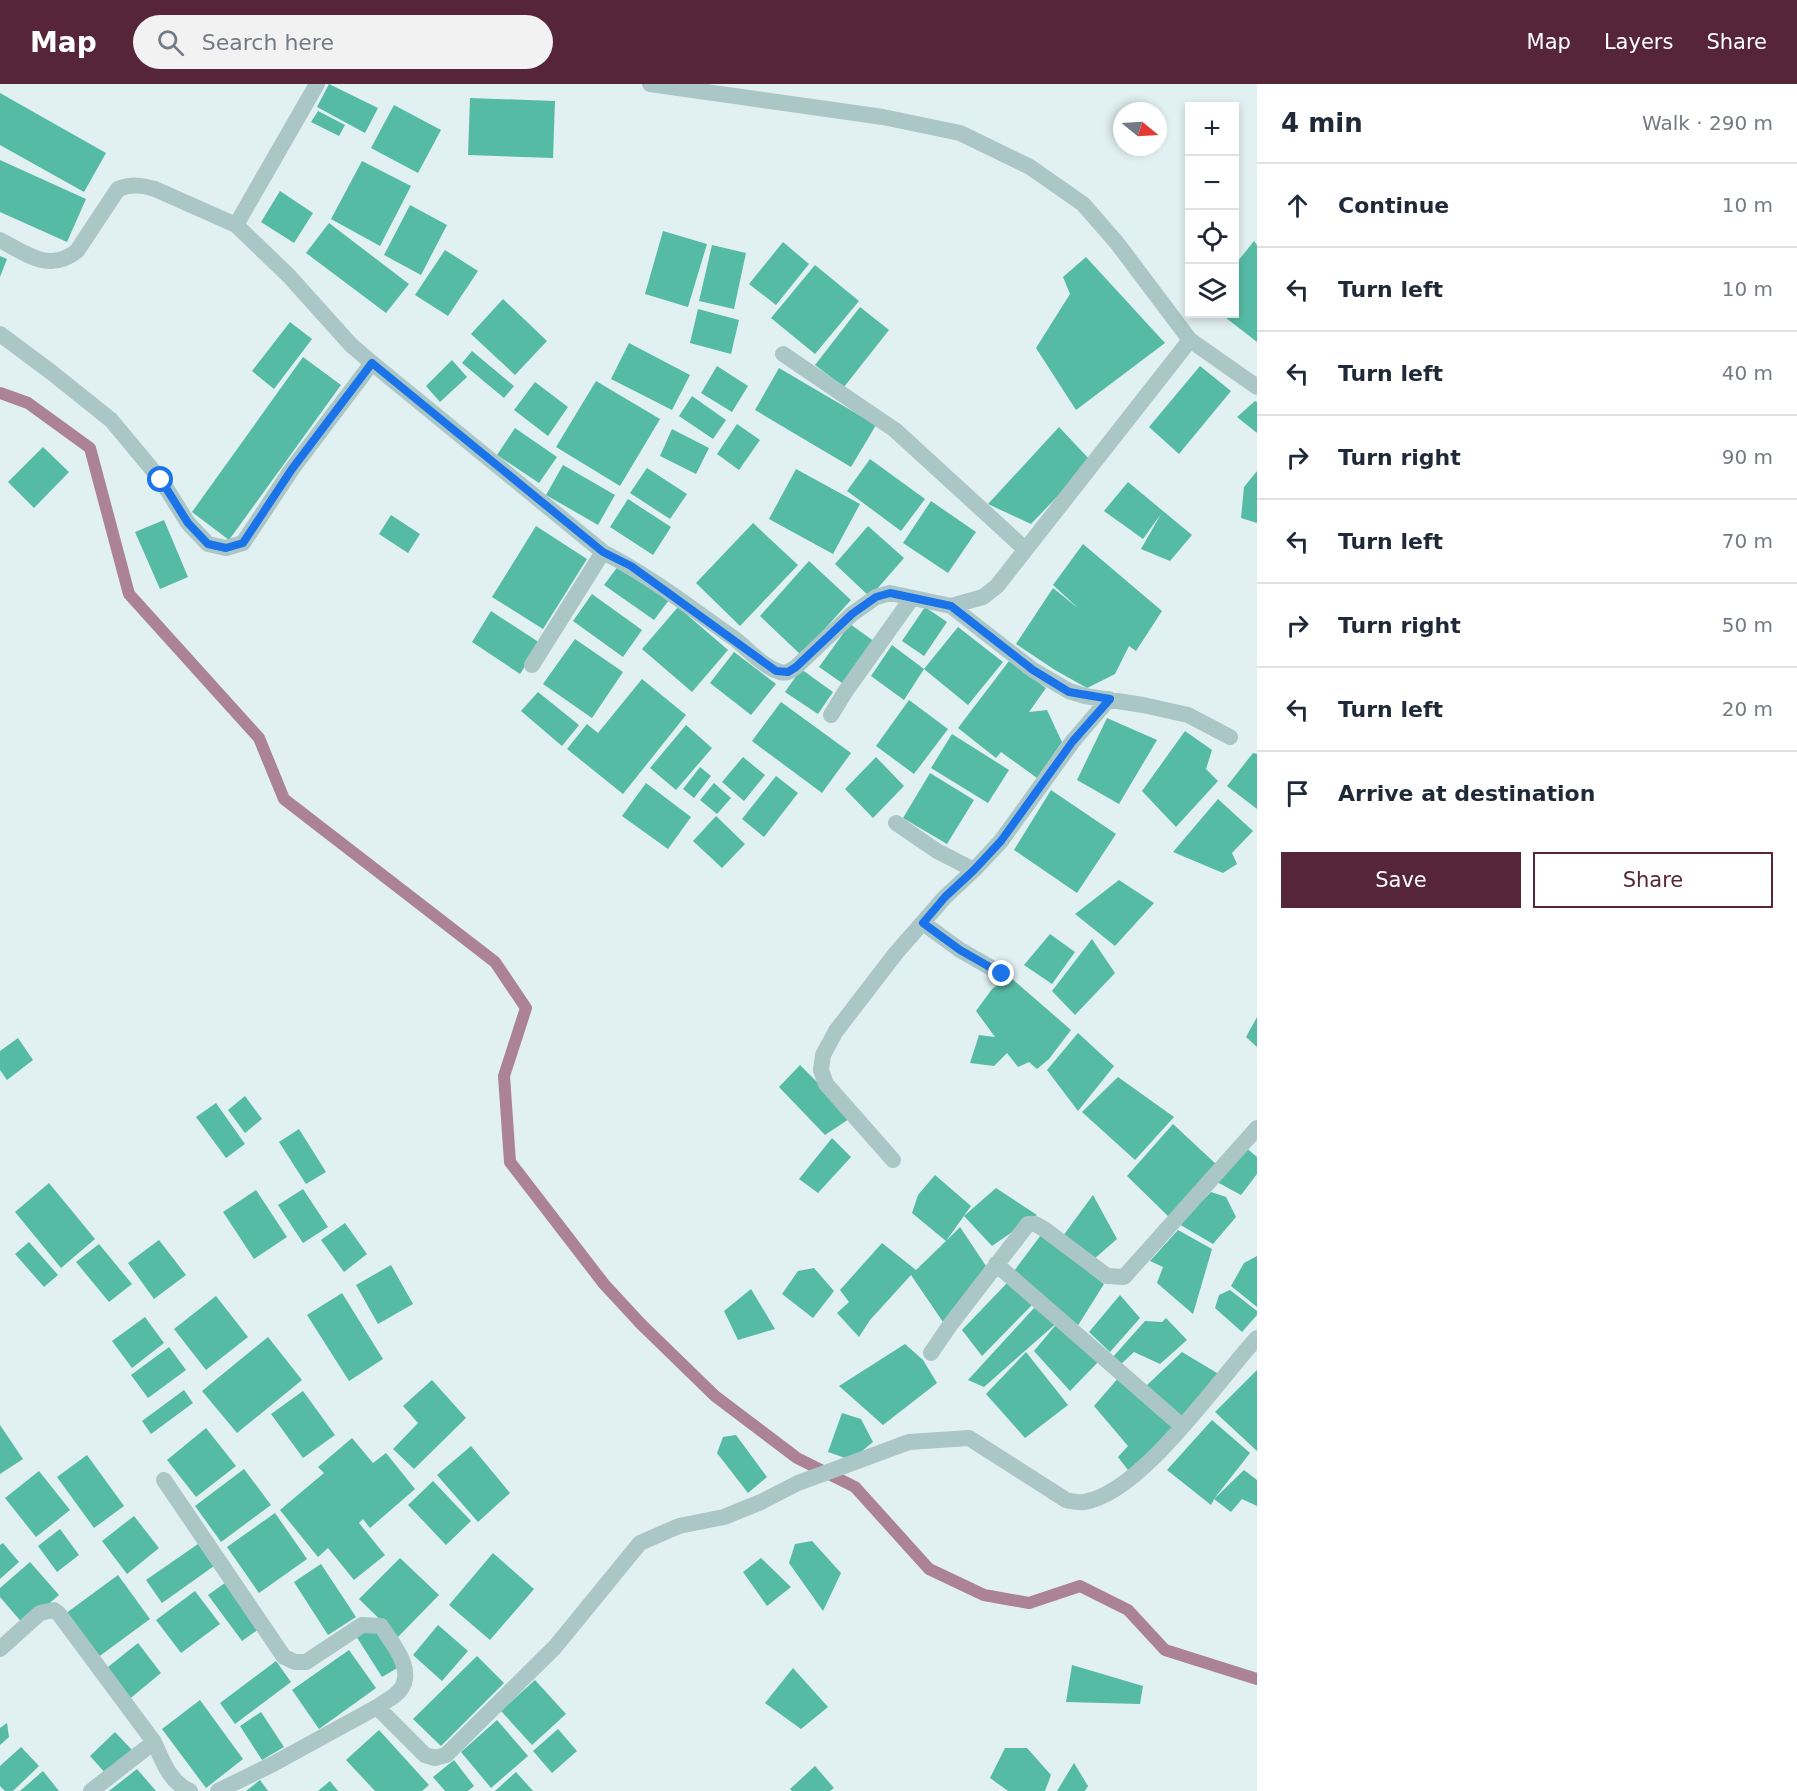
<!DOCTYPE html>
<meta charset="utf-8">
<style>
body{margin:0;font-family:"DejaVu Sans",sans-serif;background:#f2f2f3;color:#1f2937}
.controls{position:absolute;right:18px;top:18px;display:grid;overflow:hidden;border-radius:0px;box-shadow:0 3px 9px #0003}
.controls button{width:54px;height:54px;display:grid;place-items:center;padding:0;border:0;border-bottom:2px solid #e0e1e3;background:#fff;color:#1f2937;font:30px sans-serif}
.compass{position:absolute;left:1113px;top:18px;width:54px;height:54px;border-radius:50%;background:#fff;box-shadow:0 3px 9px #0003;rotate:108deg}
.stop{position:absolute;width:18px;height:18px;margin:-14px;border:4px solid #1a73e8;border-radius:50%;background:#fff}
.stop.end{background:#1a73e8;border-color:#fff;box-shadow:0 2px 6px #0008}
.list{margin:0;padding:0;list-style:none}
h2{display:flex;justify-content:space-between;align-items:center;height:78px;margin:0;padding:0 24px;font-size:26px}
h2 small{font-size:20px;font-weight:400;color:#747a83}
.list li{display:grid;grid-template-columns:39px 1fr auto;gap:18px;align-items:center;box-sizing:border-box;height:84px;padding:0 24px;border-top:2px solid #e0e1e3}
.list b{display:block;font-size:22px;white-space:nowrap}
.list em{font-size:20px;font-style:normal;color:#747a83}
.actions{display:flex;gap:12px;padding:18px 24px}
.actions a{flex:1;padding:14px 0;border:2px solid #562538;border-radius:0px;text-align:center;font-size:21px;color:#562538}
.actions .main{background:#562538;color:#fff}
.icon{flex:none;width:33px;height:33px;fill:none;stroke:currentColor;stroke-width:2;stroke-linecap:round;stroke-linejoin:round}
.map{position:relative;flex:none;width:1257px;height:1707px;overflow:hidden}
header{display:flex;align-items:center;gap:36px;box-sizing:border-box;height:84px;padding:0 30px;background:#562538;color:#fff}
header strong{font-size:28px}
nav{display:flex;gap:33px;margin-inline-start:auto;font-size:21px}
.search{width:420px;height:54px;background:#f2f2f3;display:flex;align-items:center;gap:15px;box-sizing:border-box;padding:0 21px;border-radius:33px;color:#747a83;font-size:22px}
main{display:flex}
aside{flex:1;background:#fff}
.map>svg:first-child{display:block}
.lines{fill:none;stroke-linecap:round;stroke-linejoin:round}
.stream{stroke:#ac8394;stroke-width:12}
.building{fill:#56bba5}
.service{stroke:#abc6c6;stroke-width:16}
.minor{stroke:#abc6c6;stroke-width:16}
.tertiary{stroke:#abc6c6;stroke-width:16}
.route{stroke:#1a73e8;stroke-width:8}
</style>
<header>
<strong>Map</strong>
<div class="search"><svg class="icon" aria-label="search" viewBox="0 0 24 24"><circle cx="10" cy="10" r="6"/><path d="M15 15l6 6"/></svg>Search here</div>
<nav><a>Map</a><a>Layers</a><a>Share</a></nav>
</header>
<main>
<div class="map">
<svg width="1257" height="1707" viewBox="0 0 1257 1707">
<rect width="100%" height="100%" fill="#e1f0f1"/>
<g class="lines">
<path class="stream" d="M 0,309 L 28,319 L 90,364 L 129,510 L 259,654 L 284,715 L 495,878 L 526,924 L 504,992 L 510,1078 L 604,1200 L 641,1240 L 715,1312 L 797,1374 L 855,1403 L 929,1485 L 984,1511 L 1029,1519 L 1080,1502 L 1128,1526 L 1165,1566 L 1257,1595"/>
</g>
<path class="building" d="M 329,0 L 378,24 L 365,49 L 317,23 Z
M 0,9 L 106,69 L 84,108 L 0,61 Z
M 470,14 L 555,17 L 553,74 L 468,71 Z
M 394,21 L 441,46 L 418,89 L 371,64 Z
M 318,27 L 345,41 L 339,52 L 311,38 Z
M 0,76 L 86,115 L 67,158 L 0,128 Z
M 362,77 L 411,102 L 380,162 L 331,135 Z
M 280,107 L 313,129 L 294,159 L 261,138 Z
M 410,121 L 447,141 L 421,191 L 384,171 Z
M 329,139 L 409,200 L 386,229 L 306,169 Z
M 663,147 L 707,160 L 688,223 L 645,210 Z
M 1254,157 L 1257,161 L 1257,258 L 1221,230 L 1234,230 L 1234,182 Z
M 783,158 L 809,180 L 776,221 L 749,200 Z
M 712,161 L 746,169 L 734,225 L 699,217 Z
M 445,166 L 478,187 L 448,232 L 415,211 Z
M 0,172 L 7,175 L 0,193 Z
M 1086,173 L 1165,259 L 1076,326 L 1036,264 L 1070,210 L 1063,193 Z
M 815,181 L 859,217 L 815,270 L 771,234 Z
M 503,215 L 547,257 L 515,291 L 471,250 Z
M 860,223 L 889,246 L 844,303 L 815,281 Z
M 698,225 L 739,236 L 731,270 L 690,259 Z
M 290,238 L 312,255 L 274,305 L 252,287 Z
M 629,259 L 690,291 L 672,326 L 611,295 Z
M 472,267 L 514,302 L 504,314 L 462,279 Z
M 303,273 L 341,301 L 229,456 L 192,428 Z
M 452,276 L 467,293 L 440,318 L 426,302 Z
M 717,282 L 748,302 L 732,328 L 701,309 Z
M 1200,282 L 1231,307 L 1179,370 L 1149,343 Z
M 779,284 L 876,341 L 851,383 L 755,326 Z
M 596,297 L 660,335 L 620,402 L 556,363 Z
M 535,298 L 568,323 L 548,352 L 514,326 Z
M 692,312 L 726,336 L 713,355 L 679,332 Z
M 1255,317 L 1257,318 L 1257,349 L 1237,333 Z
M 737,340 L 760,356 L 739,386 L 717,370 Z
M 1059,343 L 1091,377 L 1031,440 L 988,420 Z
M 515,344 L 557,373 L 539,399 L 497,371 Z
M 672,345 L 709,364 L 696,390 L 660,372 Z
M 43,363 L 69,388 L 34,424 L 8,398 Z
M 870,375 L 925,415 L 901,447 L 847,407 Z
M 563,381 L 615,411 L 598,441 L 546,411 Z
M 647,384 L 687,410 L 670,435 L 630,409 Z
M 796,385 L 860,420 L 833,470 L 769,435 Z
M 1257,387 L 1257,439 L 1241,434 L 1244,403 Z
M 1128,398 L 1192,451 L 1170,477 L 1141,465 L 1161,430 L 1143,455 L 1104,427 Z
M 628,415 L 671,443 L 653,471 L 610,443 Z
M 931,417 L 976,448 L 948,489 L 903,459 Z
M 391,431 L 420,450 L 408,469 L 379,450 Z
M 164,436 L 188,493 L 160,505 L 135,448 Z
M 753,439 L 798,481 L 740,542 L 696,499 Z
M 536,442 L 587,475 L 543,545 L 492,513 Z
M 868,442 L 904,474 L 870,513 L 835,480 Z
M 1083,460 L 1162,527 L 1136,567 L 1129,562 L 1115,590 L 1087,604 L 1055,586 L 1016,560 L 1053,504 L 1079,525 L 1053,501 Z
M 809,477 L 851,516 L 801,571 L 760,532 Z
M 619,481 L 669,516 L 654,536 L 604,501 Z
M 592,510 L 642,546 L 623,573 L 573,537 Z
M 678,523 L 728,566 L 692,608 L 642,565 Z
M 925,523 L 947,538 L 924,572 L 902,557 Z
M 491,527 L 540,559 L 520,590 L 472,558 Z
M 850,540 L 875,558 L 845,601 L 819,583 Z
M 958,543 L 1003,578 L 968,621 L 924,585 Z
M 575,555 L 623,588 L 592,634 L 543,600 Z
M 892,561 L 924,585 L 904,616 L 871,592 Z
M 734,568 L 776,600 L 751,631 L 710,599 Z
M 1009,577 L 1046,604 L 1029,628 L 1047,626 L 1062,658 L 1037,694 L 1001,668 L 996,674 L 958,644 Z
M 801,585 L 833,608 L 818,630 L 785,608 Z
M 642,595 L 686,631 L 623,710 L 567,665 L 587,640 L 598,649 Z
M 538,608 L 579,641 L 562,662 L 521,627 Z
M 909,616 L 948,645 L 914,690 L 876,662 Z
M 781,618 L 851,669 L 822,709 L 752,657 Z
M 1107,634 L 1157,656 L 1119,720 L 1077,696 Z
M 686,641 L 712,664 L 676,706 L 650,684 Z
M 1185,647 L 1212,666 L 1206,685 L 1218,697 L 1176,743 L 1142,707 Z
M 952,650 L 1009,686 L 988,719 L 931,684 Z
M 1253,669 L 1257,670 L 1257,725 L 1227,702 Z
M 743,673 L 765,691 L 744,717 L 722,698 Z
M 876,673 L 904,702 L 873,734 L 845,705 Z
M 700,683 L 711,692 L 694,714 L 683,705 Z
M 930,689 L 974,716 L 947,760 L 903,734 Z
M 776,692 L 798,709 L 764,753 L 742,735 Z
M 646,699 L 691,733 L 668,765 L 622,732 Z
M 714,699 L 731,714 L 717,730 L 700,716 Z
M 1051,706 L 1116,750 L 1077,809 L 1014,766 Z
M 1218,715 L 1253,747 L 1232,769 L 1237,780 L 1223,789 L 1173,768 Z
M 716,732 L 745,760 L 722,784 L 693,757 Z
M 1119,796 L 1154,819 L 1115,862 L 1075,830 Z
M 1050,850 L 1075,868 L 1052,900 L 1024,881 Z
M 1092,855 L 1115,889 L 1075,931 L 1052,907 Z
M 1010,893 L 1071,946 L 1049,975 L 1037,985 L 1029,978 L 1018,983 L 1007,969 L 994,982 L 970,979 L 979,951 L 995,953 L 976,927 L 992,905 Z
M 1257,933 L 1257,963 L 1246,953 Z
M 1078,949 L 1114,982 L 1078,1027 L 1047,986 Z
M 18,954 L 33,976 L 7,996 L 0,986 L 0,967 Z
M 800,981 L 852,1033 L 825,1051 L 779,1003 Z
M 1118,993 L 1174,1033 L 1135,1076 L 1082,1028 Z
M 245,1012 L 262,1035 L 245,1049 L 228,1026 Z
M 216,1019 L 245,1060 L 226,1074 L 196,1033 Z
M 1173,1040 L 1217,1081 L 1170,1134 L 1127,1092 Z
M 299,1045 L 326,1088 L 306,1100 L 279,1058 Z
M 832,1054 L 851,1073 L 818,1109 L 799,1095 Z
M 1244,1062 L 1257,1073 L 1257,1090 L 1241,1111 L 1217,1098 Z
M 935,1091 L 971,1122 L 946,1157 L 960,1143 L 988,1185 L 945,1241 L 911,1191 L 870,1236 L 859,1253 L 837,1229 L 849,1218 L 840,1206 L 882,1159 L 916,1186 L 946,1157 L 912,1129 L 918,1111 Z
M 49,1099 L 95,1155 L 61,1184 L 15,1128 Z
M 996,1104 L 1037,1131 L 992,1162 L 964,1132 Z
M 303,1105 L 328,1143 L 303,1159 L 278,1121 Z
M 256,1106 L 287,1153 L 254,1175 L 223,1128 Z
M 1211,1108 L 1226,1113 L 1236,1133 L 1213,1160 L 1179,1140 Z
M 1093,1111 L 1117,1155 L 1094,1175 L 1063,1152 Z
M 345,1139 L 367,1170 L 344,1188 L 321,1156 Z
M 1178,1146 L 1212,1165 L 1193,1230 L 1157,1199 L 1163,1183 L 1150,1177 Z
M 1041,1151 L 1104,1200 L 1077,1243 L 1014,1187 Z
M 159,1156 L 186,1191 L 154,1215 L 128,1179 Z
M 29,1158 L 58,1191 L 44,1203 L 15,1170 Z
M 99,1160 L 132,1200 L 109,1218 L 76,1178 Z
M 1257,1172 L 1257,1223 L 1231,1202 L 1244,1179 Z
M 391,1181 L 413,1220 L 378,1240 L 356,1201 Z
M 814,1184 L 834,1207 L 813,1234 L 782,1210 L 798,1187 Z
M 1007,1199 L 1033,1220 L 982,1272 L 962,1246 Z
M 751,1205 L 775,1245 L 738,1256 L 724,1227 Z
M 1230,1206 L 1257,1227 L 1257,1231 L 1242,1248 L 1215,1224 L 1219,1211 Z
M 342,1209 L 383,1275 L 349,1297 L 307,1231 Z
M 1120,1211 L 1140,1234 L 1110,1268 L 1089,1248 Z
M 216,1212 L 248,1253 L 206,1286 L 174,1245 Z
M 1034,1224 L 1059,1237 L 1101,1275 L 1070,1307 L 1034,1267 L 1059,1237 L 984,1303 L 968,1296 Z
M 145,1233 L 164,1259 L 132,1284 L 112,1257 Z
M 1166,1234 L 1187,1256 L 1160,1280 L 1134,1268 L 1120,1281 L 1112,1274 L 1145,1237 L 1162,1238 Z
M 268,1253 L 302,1296 L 237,1349 L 202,1307 Z
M 905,1260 L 923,1276 L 937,1299 L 883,1341 L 839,1302 Z
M 169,1263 L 186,1286 L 148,1314 L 131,1291 Z
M 1026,1268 L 1068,1321 L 1025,1354 L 986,1310 Z
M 1182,1268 L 1222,1292 L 1182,1336 L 1146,1302 Z
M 1257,1286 L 1257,1367 L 1215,1328 Z
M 1120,1292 L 1175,1343 L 1131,1390 L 1118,1373 L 1128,1362 L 1094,1322 Z
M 432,1296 L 466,1334 L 414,1385 L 393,1365 L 418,1339 L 403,1322 Z
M 184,1306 L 193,1319 L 151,1350 L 142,1337 Z
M 303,1307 L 335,1351 L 303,1374 L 271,1330 Z
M 842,1329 L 861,1335 L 873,1358 L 851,1376 L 828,1368 Z
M 1212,1336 L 1250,1369 L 1214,1415 L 1244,1386 L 1257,1396 L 1257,1422 L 1242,1415 L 1231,1428 L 1214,1415 L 1211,1421 L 1167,1386 Z
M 0,1341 L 23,1375 L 0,1390 Z
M 206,1344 L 236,1382 L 196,1413 L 167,1376 Z
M 736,1351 L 767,1393 L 748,1409 L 717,1369 L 723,1353 Z
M 352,1354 L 373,1379 L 386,1369 L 415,1405 L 370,1444 L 363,1435 L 359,1439 L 385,1471 L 354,1496 L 328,1464 L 318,1473 L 280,1426 L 324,1389 L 318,1383 Z
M 471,1362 L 510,1409 L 478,1438 L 437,1391 Z
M 87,1371 L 124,1422 L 94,1444 L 57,1393 Z
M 244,1385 L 271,1421 L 221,1458 L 195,1422 Z
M 39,1387 L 70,1426 L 36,1453 L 5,1414 Z
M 433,1397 L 471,1437 L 446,1461 L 408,1421 Z
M 275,1429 L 307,1475 L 259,1509 L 227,1463 Z
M 134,1432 L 159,1464 L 127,1490 L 102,1457 Z
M 60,1445 L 79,1471 L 57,1488 L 38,1462 Z
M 812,1457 L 841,1489 L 823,1527 L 789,1479 L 795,1460 Z
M 3,1459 L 19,1478 L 0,1495 L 0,1461 Z
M 198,1460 L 214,1482 L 162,1519 L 146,1496 Z
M 493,1469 L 534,1505 L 490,1556 L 449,1521 Z
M 400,1474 L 439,1511 L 398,1553 L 359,1515 Z
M 761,1474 L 791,1503 L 767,1522 L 743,1488 Z
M 30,1478 L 59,1511 L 24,1541 L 0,1513 L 0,1504 Z
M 321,1480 L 356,1533 L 328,1551 L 294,1498 Z
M 118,1491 L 150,1535 L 97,1574 L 65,1530 Z
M 225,1499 L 259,1545 L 242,1557 L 208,1511 Z
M 195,1507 L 220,1540 L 181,1569 L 156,1536 Z
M 372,1541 L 399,1583 L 382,1593 L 356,1552 Z
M 438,1541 L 468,1567 L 442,1597 L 413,1571 Z
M 138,1559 L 161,1589 L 127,1617 L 103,1587 Z
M 349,1566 L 376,1604 L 319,1645 L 292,1606 Z
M 477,1572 L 504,1599 L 441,1662 L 413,1635 Z
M 276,1577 L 291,1598 L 235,1640 L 220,1619 Z
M 1072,1581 L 1143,1602 L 1140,1620 L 1066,1618 Z
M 793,1584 L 828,1623 L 801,1645 L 765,1619 Z
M 535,1596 L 566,1630 L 532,1661 L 501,1627 Z
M 200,1616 L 243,1675 L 206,1704 L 162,1645 Z
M 261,1628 L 284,1663 L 262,1676 L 240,1642 Z
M 497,1636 L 528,1672 L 491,1704 L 461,1668 Z
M 7,1639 L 9,1653 L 0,1661 L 0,1644 Z
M 558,1645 L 577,1667 L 552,1689 L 533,1667 Z
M 379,1646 L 429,1701 L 422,1707 L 375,1707 L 346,1676 Z
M 115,1648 L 132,1666 L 107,1691 L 90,1672 Z
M 21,1663 L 39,1682 L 13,1707 L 5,1707 L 0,1702 L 0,1682 Z
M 1005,1664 L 1027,1664 L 1051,1691 L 1045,1707 L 1008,1707 L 990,1694 Z
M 454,1676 L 474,1702 L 468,1707 L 445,1707 L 433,1693 Z
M 1074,1679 L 1088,1702 L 1085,1707 L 1057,1707 Z
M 815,1682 L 834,1704 L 830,1707 L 792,1707 L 790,1705 Z
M 137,1685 L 156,1707 L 109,1707 Z
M 43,1687 L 59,1707 L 20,1707 Z
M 516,1688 L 533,1707 L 495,1707 Z
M 260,1696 L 268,1707 L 246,1707 Z
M 330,1697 L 338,1707 L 318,1707 Z"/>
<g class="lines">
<path class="service" d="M 0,250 L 51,288 L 111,336 L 161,396 L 188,439 L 208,460 L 226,464 L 243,459 L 292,385 L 372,279
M 783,270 L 895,346 L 1025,465
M 923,839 L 960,866 L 1002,890"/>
<path class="minor" d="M 236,141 L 317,0
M 0,156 C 27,170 49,189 77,167 L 118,105 C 131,100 141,101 155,105 L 236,141 L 289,192 L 351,261 L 372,279 L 603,468 C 650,492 692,525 735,555 C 749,566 763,583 780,588 C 787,590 790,587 796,583 L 852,530 L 876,513 L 890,509 L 951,522 L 983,513 L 997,502 L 1190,256
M 951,522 L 1033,586 L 1069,607 L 1085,612 L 1143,621 L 1188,631 L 1230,653
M 532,581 L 603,468
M 831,631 L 845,608 L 912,514
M 896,739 L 937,767 L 974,786
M 893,1076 L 826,1000 L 821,986 L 823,971 L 836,947 L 896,869 L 945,813 L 974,786 L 1001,757 L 1073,657 L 1109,615
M 996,1180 L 1182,1342
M 931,1269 L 950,1241 L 1028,1140 L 1035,1140 L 1044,1145 L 1107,1192 L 1124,1193 L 1257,1044
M 164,1396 L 284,1573 L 295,1578 L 306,1578 L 362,1541 L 381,1542 C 392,1559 416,1586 400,1606 C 395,1613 384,1618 377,1623
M 0,1565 L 40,1529 L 54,1526 L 59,1530 L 154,1658 C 162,1676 170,1699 190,1707
M 91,1707 L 154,1658
M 218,1707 L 273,1680 L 377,1623 L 425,1671 L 435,1674 L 446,1671 L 555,1563 L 640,1459 L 679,1442 L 724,1433 L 761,1418 L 798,1399 L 909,1358 L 969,1354 L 1066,1416 C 1071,1417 1078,1419 1084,1418 C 1142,1409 1217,1297 1257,1254"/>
<path class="tertiary" d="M 650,0 L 883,33 L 960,49 L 1030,83 L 1083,120 L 1117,159 L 1190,256 L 1257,303"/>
</g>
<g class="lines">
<path class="route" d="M 161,396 L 188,439 L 208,460 L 226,464 L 243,459 L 292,385 L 372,279 L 603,468 L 631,482 L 776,587 L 788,588 L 796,583 L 852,530 L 876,513 L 890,509 L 951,522 L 1033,586 L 1069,608 L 1110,615 L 1073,657 L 1001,757 L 974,786 L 945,813 L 923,839 L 960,866 L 1002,890"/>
</g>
</svg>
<div class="controls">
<button>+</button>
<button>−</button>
<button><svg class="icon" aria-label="locate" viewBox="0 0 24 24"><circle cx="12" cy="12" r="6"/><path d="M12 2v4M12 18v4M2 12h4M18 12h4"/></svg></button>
<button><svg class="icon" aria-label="layers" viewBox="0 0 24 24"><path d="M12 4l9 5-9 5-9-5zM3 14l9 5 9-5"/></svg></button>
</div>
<svg class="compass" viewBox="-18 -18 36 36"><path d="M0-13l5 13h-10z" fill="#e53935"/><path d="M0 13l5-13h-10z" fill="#747a83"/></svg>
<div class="stop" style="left:161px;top:396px"></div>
<div class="stop end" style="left:1002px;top:890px"></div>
</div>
<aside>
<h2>4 min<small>Walk · 290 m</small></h2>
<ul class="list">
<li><svg class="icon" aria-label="ahead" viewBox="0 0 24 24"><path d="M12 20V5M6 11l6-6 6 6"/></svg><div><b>Continue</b></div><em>10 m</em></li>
<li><svg class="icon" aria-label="left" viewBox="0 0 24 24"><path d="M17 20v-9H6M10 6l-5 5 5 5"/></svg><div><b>Turn left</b></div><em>10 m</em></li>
<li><svg class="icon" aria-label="left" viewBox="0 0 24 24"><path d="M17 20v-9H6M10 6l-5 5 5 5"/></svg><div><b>Turn left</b></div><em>40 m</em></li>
<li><svg class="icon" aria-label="right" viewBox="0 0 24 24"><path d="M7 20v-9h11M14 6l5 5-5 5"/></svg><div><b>Turn right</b></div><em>90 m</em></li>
<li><svg class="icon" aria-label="left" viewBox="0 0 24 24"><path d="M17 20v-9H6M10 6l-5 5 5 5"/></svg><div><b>Turn left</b></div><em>70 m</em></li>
<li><svg class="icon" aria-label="right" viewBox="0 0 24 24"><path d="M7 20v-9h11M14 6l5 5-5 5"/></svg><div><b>Turn right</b></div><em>50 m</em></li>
<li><svg class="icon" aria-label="left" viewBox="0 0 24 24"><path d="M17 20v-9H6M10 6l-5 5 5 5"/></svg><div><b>Turn left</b></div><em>20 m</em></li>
<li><svg class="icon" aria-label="arrive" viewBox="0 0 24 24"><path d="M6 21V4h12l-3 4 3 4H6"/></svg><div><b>Arrive at destination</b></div></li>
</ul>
<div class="actions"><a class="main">Save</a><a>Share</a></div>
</aside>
</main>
